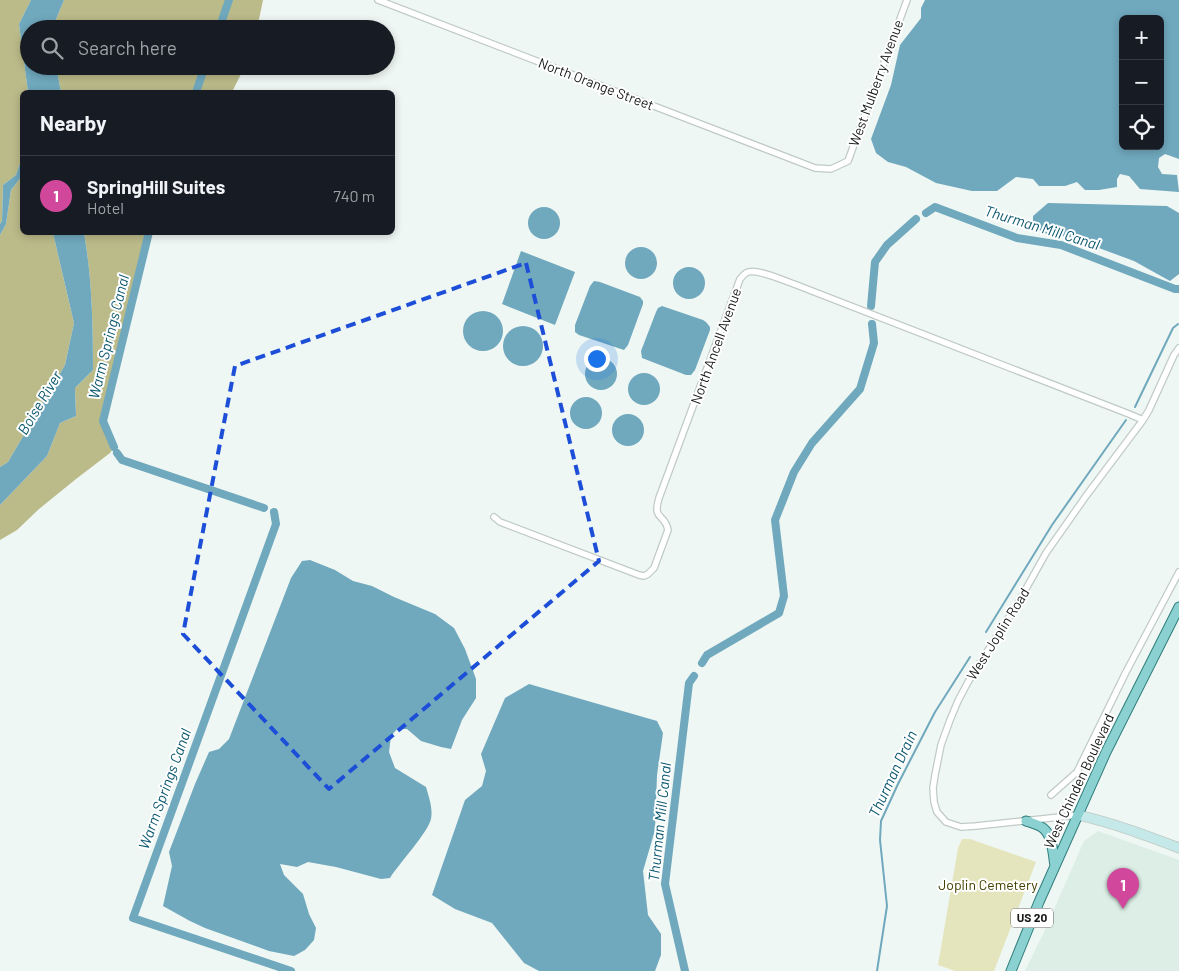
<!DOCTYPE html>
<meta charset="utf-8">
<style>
body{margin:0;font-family:Barlow,sans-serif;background:#242831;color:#f1f3f6}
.controls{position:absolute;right:15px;top:15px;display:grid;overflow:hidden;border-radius:8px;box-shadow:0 2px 8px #0003}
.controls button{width:45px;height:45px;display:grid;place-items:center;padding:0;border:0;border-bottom:1px solid #363941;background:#171b24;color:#f1f3f6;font:25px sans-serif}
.you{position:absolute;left:596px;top:358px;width:18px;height:18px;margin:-12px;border:4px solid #fff;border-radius:50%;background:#1a73e8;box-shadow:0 0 0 8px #1a73e833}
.badge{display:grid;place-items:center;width:32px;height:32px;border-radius:50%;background:#0b8043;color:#fff;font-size:16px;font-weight:700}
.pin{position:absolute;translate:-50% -41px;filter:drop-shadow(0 1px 2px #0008)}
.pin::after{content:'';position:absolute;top:26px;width:18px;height:15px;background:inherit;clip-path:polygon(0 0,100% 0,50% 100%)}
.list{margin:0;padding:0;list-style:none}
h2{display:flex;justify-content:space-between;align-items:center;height:65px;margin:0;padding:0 20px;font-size:21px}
h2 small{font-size:16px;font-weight:400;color:#9ea1a6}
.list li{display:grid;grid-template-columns:32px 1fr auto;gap:15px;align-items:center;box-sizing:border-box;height:80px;padding:0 20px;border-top:1px solid #363941}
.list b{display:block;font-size:19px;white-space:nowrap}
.list p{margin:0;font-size:16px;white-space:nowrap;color:#9ea1a6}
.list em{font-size:16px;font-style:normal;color:#9ea1a6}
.icon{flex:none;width:28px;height:28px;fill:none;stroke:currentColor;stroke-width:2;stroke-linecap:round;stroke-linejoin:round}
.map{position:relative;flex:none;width:1179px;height:971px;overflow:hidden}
.search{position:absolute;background:#171b24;box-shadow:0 2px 8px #0003;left:20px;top:20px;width:375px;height:55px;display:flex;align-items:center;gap:12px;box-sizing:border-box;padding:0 18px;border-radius:28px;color:#9ea1a6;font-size:19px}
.panel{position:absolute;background:#171b24;box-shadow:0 2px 8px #0003;left:20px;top:90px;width:375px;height:145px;border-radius:8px}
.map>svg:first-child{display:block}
.built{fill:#dceee5}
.green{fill:#e5e5bd}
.forest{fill:#bbba89}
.water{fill:#70a8bd;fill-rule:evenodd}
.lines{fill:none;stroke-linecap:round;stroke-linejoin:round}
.stream{stroke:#70a8bd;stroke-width:2}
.canal{stroke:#70a8bd;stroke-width:8}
.street-casing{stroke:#c1cbc6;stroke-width:8}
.secondary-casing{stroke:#c1cbc6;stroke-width:11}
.primary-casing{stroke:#307d7c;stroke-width:11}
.street{stroke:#fff;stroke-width:5.5}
.secondary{stroke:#c5e8e8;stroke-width:9}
.primary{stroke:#8bd1d1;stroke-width:9}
.marked{fill:none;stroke:#1d4ed8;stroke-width:4;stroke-dasharray:10 6;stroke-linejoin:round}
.labels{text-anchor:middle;stroke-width:4;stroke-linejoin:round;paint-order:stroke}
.shield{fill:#fff;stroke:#5c5e5d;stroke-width:1}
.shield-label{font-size:12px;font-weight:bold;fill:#161917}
.street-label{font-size:14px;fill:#161917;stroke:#fff}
.park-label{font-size:14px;fill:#424001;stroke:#fff}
.water-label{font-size:15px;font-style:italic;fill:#0b586f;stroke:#fff}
</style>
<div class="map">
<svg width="1179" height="971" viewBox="0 0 1179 971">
<rect width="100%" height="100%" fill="#eef7f3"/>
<path class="built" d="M 1098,831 L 1179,860 L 1179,971 L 1025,971 L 1044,932 L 1084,841 Z"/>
<path class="green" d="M 962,839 L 970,839 L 1036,862 L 994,971 L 955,971 L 938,965 L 958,848 Z"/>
<path class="forest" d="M 0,0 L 31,0 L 19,24 L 28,92 L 22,92 L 22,158 L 16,175 L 3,185 L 2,221 L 0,224 Z
M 64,0 L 263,0 L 257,29 L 52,29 Z
M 56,66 L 245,66 L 232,92 L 61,92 Z
M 22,176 L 22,232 L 53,233 L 74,323 L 65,365 L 8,462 L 0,467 L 0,235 L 6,224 L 11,190 Z
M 84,233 L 149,233 L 103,421 L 114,447 L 110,453 L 76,479 L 39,509 L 17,530 L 0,540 L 0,505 L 47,456 L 60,423 L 76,416 L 75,388 L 93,370 C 93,324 92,278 84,233 Z"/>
<path class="water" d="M 31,0 L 64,0 L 52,29 L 29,29 L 29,66 L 56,66 L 61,92 L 28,92 L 19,24 Z
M 925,0 L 1179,0 L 1179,159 L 1165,154 L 1159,158 L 1158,167 L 1162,174 L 1177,175 L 1179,192 L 1140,189 L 1129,176 L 1120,174 L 1117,179 L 1117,187 L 1099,190 L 1085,190 L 1077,182 L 1065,186 L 1039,186 L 1033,179 L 1016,177 L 997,191 L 972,191 L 936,183 L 906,167 L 888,162 L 876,153 L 871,139 L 891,85 L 900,45 L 921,18 L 921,8 ZM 1123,19 L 1160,19 L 1160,146 L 1123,146 Z
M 22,158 L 22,176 L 11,190 L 6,224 L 0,235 L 0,224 L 2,221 L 3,185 L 16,175 Z
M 1048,203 L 1167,206 L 1179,213 L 1179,274 L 1170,281 L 1134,261 L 1069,237 L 1047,234 L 1033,227 L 1033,216 Z
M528 223a16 16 0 1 1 32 0a16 16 0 1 1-32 0Z
M 53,233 L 84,233 C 92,278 93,324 93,370 L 75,388 L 76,416 L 60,423 L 47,456 L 0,505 L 0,467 L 8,462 L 65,365 L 74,323 Z
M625 263a16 16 0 1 1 32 0a16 16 0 1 1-32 0Z
M 521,251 L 575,272 L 555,325 L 502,304 Z
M673 283a16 16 0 1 1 32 0a16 16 0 1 1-32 0Z
M 594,281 L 600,282 L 640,297 L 643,301 L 643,304 L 628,345 L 624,350 L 579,335 L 575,332 L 575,325 L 590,286 Z
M 662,306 L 703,320 L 706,322 L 710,327 L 710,330 L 695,370 L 691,375 L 686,375 L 642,358 L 641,351 L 656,312 L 658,308 Z
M463 331a20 20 0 1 1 40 0a20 20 0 1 1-40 0Z
M503 346a20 20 0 1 1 40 0a20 20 0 1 1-40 0Z
M585 374a16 16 0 1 1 32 0a16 16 0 1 1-32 0Z
M628 389a16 16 0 1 1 32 0a16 16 0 1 1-32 0Z
M570 413a16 16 0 1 1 32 0a16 16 0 1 1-32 0Z
M612 430a16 16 0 1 1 32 0a16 16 0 1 1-32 0Z
M 310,560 L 335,570 L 353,581 L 372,586 L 394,597 L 435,614 L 454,628 L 465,649 L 476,679 L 476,698 L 462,720 L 451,749 L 441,747 L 421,741 L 407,729 L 397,729 L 391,736 L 389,752 L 395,768 L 426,787 C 429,798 433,808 431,819 C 427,834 400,862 390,878 L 381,879 L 336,867 L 308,862 L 297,867 L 280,864 L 284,875 L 303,894 L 309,914 L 316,928 L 314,940 L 305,950 L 294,956 L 269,951 L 205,928 L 190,921 L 163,906 L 172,866 L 169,852 L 195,784 L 209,752 L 219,749 L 229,739 L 291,578 L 302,561 Z
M 529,684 L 657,721 L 663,733 L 657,775 L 655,830 L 643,871 L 648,915 L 661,934 L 661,955 L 655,971 L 539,971 L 524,963 L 492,923 L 455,909 L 432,895 L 465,800 L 482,786 L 486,771 L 481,754 L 505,698 Z"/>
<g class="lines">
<path class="stream" d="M 1135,407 L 1173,328 L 1178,324
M 986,632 L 1052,525 L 1126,420
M 877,971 L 887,906 L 880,840 L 881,821 L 898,784 L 935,712 L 970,657"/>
<path class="canal" d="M 219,29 L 229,0
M 196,92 L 205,66
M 926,213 L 935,207 L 1017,238 L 1061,245 L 1175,289 L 1179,289
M 871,306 L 875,262 L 887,245 L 916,219
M 114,447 L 103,421 L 149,232
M 117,453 L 122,460 L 264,508
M 274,512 L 276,524 L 133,918 L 291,971
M 702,663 L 707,655 L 779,613 L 784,596 L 775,520 L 794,472 L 812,443 L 860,389 L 874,343 L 872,324
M 685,971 L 665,884 L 689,683 L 694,676"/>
<defs>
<path id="street" d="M 378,0 L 815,168 L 831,169 L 848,161 L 907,0
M 494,517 L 500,522 L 639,575 L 644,576 L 648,574 L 654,568 L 668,530 C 665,513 652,521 659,498 L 740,279 C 742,277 743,275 746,273 C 755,267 784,281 794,284 L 1129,414 L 1143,420
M 1051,795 L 1077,772 L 1126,672 L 1179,572
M 1078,815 L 976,826 L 961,827 L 946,822 L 937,812 L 934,802 L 933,788 L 935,775 L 941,745 L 950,720 L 958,701 L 968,682 L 1018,603 L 1046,553 L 1086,496 L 1143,420 L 1149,410 L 1174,355 L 1179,348"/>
<path id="secondary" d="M 1078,815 C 1113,823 1145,835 1179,848"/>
<path id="primary" d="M 1026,821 C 1032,823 1041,825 1045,830 C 1053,838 1053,855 1055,866
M 1011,971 L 1039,902 L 1106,752 L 1179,607"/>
</defs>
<use href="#street" class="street-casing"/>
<use href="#secondary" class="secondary-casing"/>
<use href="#primary" class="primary-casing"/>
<use href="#street" class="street"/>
<use href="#secondary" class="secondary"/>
<use href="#primary" class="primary"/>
</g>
<path class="marked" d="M 526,263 L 599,561 L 329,789 L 183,634 L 235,366 Z"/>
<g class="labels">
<rect class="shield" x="1011" y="908.5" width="42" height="19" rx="4"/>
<g class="shield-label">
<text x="1032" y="922">US 20</text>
</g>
<g class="street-label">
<text transform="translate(876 83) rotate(-70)" y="5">West Mulberry Avenue</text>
<text transform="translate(596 84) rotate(21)" y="5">North Orange Street</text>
<text transform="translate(716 346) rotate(-70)" y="5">North Ancell Avenue</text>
<text transform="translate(998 634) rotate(-58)" y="5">West Joplin Road</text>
<text transform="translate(1079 781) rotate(-65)" y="5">West Chinden Boulevard</text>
</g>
<g class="park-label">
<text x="988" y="890">Joplin Cemetery</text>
</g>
<g class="water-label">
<text transform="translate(1042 228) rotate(17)" y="5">Thurman Mill Canal</text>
<text transform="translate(109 337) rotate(-76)" y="5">Warm Springs Canal</text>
<text transform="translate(40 403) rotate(-59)" y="5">Boise River</text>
<text transform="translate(893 774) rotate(-65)" y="5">Thurman Drain</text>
<text transform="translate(165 789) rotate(-70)" y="5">Warm Springs Canal</text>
<text transform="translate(660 822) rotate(-84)" y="5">Thurman Mill Canal</text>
</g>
</g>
</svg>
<div class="controls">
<button>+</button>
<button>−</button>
<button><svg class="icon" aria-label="locate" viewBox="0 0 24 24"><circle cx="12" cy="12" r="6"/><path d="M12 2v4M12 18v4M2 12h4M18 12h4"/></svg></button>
</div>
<div class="you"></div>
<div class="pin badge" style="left:1123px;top:909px;background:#d1479c">1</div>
<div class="search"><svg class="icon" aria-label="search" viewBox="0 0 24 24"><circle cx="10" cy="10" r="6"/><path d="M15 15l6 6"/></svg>Search here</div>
<section class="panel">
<h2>Nearby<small></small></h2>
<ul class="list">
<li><span class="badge" style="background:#d1479c">1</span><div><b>SpringHill Suites</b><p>Hotel</p></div><em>740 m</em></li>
</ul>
</section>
</div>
